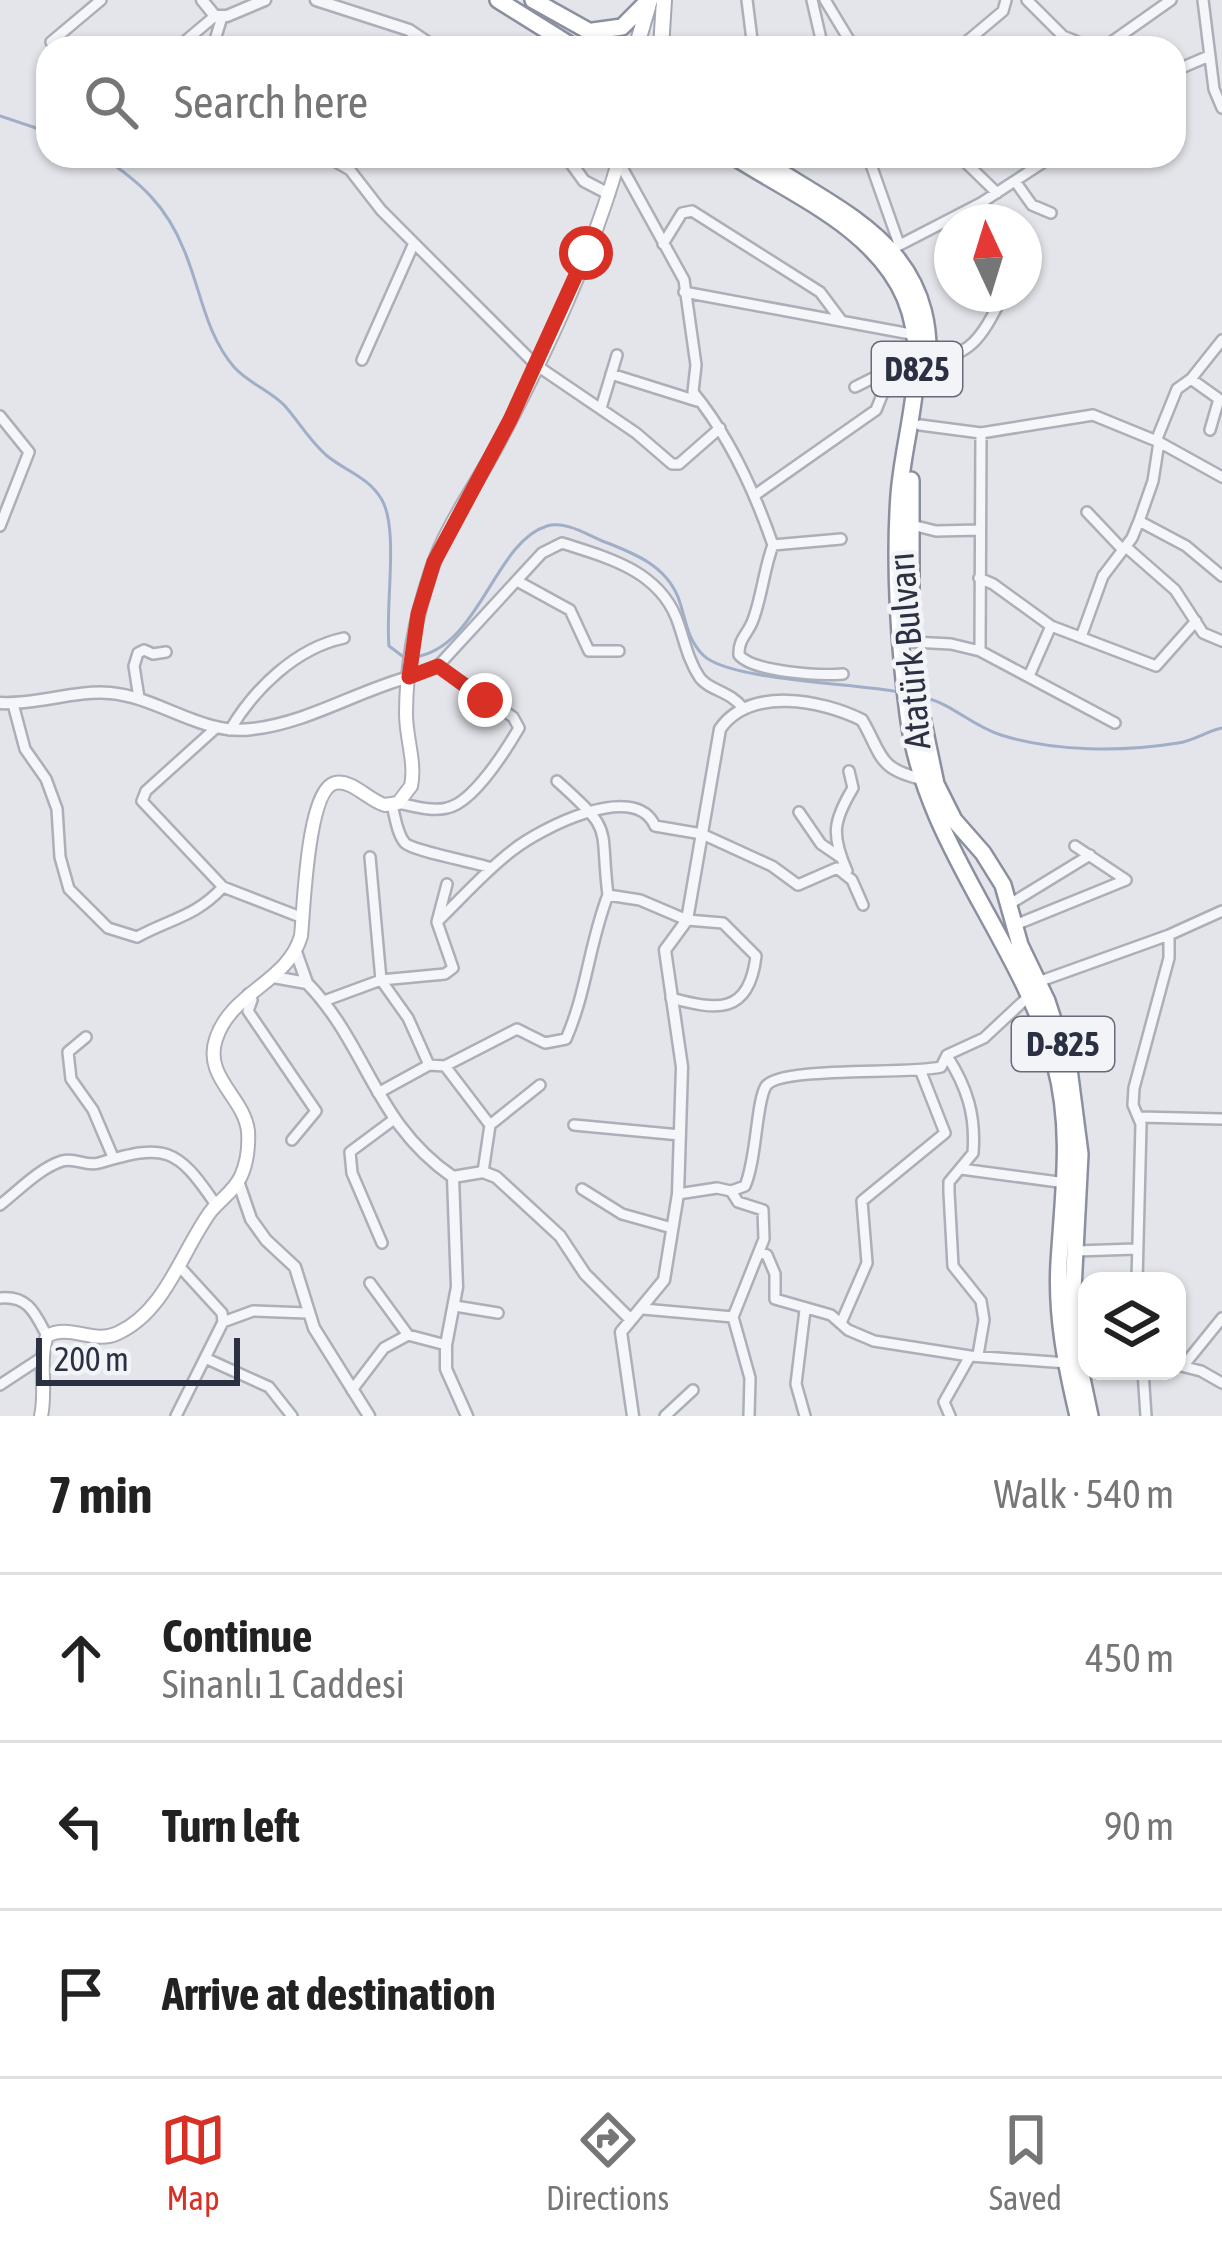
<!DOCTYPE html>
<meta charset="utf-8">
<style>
body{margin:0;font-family:"Asap Condensed",sans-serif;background:#f2f2f2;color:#222}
.controls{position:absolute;right:36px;bottom:36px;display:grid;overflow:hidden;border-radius:24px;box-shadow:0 3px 9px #0004}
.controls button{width:108px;height:108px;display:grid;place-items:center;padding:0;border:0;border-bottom:3px solid #e0e0e0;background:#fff;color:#222;font:60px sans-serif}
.compass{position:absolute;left:934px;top:204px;width:108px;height:108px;border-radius:50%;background:#fff;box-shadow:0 3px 9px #0004;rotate:356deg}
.scale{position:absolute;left:36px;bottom:30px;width:204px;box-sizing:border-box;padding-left:12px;border:6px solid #2b3042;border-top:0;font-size:33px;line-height:42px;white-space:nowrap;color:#2b3042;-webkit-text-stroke:9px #f3f4f8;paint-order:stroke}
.stop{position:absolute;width:36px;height:36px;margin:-27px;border:9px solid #d93025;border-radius:50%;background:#fff}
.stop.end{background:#d93025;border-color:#fff;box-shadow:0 3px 12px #0008}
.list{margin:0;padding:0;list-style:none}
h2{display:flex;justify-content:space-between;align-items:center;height:156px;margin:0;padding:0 48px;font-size:51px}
h2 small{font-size:39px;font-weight:400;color:#767676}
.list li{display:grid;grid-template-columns:78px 1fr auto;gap:36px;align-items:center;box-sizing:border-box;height:168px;padding:0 48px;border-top:3px solid #e0e0e0}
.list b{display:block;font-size:45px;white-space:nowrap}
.list p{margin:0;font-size:39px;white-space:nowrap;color:#767676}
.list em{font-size:39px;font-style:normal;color:#767676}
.icon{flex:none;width:66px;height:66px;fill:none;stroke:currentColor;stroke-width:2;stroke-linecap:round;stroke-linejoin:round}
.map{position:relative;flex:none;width:1222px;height:1416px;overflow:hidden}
.search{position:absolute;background:#fff;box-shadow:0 3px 9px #0004;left:36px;right:36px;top:36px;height:132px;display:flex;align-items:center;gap:30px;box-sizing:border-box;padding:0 42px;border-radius:36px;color:#767676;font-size:45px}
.sheet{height:660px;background:#fff}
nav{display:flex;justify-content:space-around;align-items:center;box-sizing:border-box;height:168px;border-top:3px solid #e0e0e0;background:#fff;font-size:33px;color:#767676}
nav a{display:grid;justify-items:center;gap:6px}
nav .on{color:#d93025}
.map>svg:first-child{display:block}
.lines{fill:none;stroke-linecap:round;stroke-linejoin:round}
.stream{stroke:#a0aec8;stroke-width:3}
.minor-casing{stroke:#acafb8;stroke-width:14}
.tertiary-casing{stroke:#acafb8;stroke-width:15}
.secondary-casing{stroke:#acafb8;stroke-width:16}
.primary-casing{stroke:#a3a8b5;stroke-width:18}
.trunk-casing{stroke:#8b90a0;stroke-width:20}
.minor{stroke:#f5f6f9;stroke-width:9}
.tertiary{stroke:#f5f6f9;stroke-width:10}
.secondary{stroke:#fff;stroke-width:12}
.primary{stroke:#fff;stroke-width:14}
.trunk{stroke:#fff;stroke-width:15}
.route{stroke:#d93025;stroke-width:15}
.labels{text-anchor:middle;stroke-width:9;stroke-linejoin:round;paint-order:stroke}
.shield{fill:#f3f4f8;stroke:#676b79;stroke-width:3}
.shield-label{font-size:33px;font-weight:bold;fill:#2b3042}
.street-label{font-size:36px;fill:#2b3042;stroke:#f3f4f8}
</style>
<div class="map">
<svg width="1222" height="1416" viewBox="0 0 1222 1416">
<rect width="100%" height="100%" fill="#e3e5ea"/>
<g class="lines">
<path class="stream" d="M 0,116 L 48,132
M 101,156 C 140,182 166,205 184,250 C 201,290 205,333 234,367 C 248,383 271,391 285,406 C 299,422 309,440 326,455 C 345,471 369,477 382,500 C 399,530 385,607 389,646 L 405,658
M 414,657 C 479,649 494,542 547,526 C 565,521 584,533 600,540 C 630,552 664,563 678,597 C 686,618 686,638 703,655 C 729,681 857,683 899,692
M 926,698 C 952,704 972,726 1001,735 C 1054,752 1123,752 1178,743 C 1193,741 1207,731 1222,728"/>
<defs>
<path id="minor" d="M 747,0 L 753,48
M 812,0 L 823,48
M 825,0 L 854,48
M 1027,0 L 1063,36 L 1092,48
M 1203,0 L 1214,89 L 1222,108
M 222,17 L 215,40 L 223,48
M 51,42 L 101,0
M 177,48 L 215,16
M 959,48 L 1003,11 L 1006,0
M 1103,48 L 1171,0
M 1174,71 L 1209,56
M 326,156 L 350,170 L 381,210 L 536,365 L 636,433 L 672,464 L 679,464 L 720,428
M 868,156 L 899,244
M 959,156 L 997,193
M 619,162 L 684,280 L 696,365 L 693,392 C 730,437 754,490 773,545 C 764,569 762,596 753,620 C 748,634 738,639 739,655 C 753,672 820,676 843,674
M 1015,181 L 1032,205 L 1051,213
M 981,203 L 997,222
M 663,244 L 682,213 L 692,211 L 820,292 L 841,320
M 890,250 L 981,203 L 1053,156
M 684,292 L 916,335
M 362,360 L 414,243
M 929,361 C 975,355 983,333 1004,294
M 611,374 L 697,401
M 1191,379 L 1219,399 L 1210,430
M 855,387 L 879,375 L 917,370
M 601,408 L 617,355
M 0,416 L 29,452 L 0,526
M 920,425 L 981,433 L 1093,415 L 1159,442 L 1222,477
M 1156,441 L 1177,389 L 1191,379 L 1222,340
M 755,495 L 876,410 L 891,373
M 1087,512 L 1123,550
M 1139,521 L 1186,546 L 1222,576
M 908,524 L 936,531 L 980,530
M 773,545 L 841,539
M 1126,547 L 1175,590 L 1203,633 L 1222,641
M 979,578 L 993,584 L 1051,626 L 1156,666 L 1196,621
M 519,582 L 570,610 L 589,651 L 619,651
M 1081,637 L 1103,576 L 1132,538 L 1139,521 L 1153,481 L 1159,442
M 913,642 L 951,644 L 980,651 L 1115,723
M 980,651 L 981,433
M 1029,676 L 1051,626
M 409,677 L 438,666 L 542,553 L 562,543 C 605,557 656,569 676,617 C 684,637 687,659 700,678 C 710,691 729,690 744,709
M 139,698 L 134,666 L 138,653 L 144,650 L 153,654 L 166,652
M 13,704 L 25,749 L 46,779 L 57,809 L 60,857 L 69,889 L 108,928 L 137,937 C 172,918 195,917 223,887
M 217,727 L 146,791 L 142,801 L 223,887 L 303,918
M 230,730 C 254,689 296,648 344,638
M 557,781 C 616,834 599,823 608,895 L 640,900 L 687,920 L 723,923 L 756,956 C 749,1016 716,1010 671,998
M 398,803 C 413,806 432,812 447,808 C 473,803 506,750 519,728 L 513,717 L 438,666
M 392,805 C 395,816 397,834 405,843 C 413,851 474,862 491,868
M 799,812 L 821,844 L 840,857
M 370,857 L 381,980 L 408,1018 L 429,1065
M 847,871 C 831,835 833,821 853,788 L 849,771
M 1010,904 L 1090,855
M 437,922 L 447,884
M 1015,925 L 1126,880 L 1075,846
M 1038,982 L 1169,935 L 1222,911
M 248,994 L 252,1000 L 248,1011 L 316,1111 L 292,1140
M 324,1001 L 381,980 L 445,974 L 453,968 L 437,922 C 462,898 485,871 513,850 C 541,828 635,780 655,826 L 702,834 L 772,866 L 798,885 L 837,868 L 852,880 L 863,905
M 86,1037 L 68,1052 L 71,1079 L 93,1110 L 113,1157
M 947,1056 C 967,1087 976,1115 973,1153 L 949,1182 L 949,1192 L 953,1266 L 981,1301 L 984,1320 L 978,1355
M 445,1066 L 490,1125
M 378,1093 L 429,1065 L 445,1066 L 517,1029 L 545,1043 L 566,1039 C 587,991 589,944 608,895
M 1139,1117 L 1222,1119
M 574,1125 L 680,1135
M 961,1169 L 1066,1183
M 483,1172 L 490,1125 L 540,1085
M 582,1189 L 622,1214 L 672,1228
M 731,1191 L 745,1186 C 757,1158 756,1102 766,1086 C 780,1066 907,1075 941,1067 L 947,1055 L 984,1038 L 1030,995
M 678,1194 L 717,1188 L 731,1191 L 738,1202 L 763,1210 L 764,1239 L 733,1317
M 0,1205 C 19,1190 40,1168 62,1161 C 76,1157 85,1167 99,1163 C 165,1143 177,1147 216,1205
M 382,1243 L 352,1173 L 350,1152 L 393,1120
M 1076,1251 L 1136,1249
M 757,1257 L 759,1252 L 767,1255 L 775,1274 L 775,1299 L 831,1315 L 848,1330 L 874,1341 L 970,1356
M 1137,1281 L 1141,1124 L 1133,1105 L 1134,1088 L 1169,958 L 1169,935
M 370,1283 L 408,1335
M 0,1298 C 28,1295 35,1313 47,1336
M 455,1306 L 498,1313
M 643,1309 L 733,1317 L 750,1378 L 749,1416
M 805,1310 L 796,1384 L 805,1416
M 223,1322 L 253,1311 L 307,1313
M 841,1323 L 867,1263 L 862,1201 L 945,1133 L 921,1072
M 205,1358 L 269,1387 L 292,1416
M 1177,1365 L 1201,1371 L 1222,1383
M 1184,1365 L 1222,1318
M 1143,1371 L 1146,1416
M 0,1385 L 44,1356
M 352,1390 L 384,1348 L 408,1335 L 446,1345
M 176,1416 L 223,1322 L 222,1313 L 180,1267
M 665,1416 L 693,1390
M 950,1416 L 944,1402 L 970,1356 L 1067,1363"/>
<path id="tertiary" d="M 202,0 L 215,16 L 227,16 L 265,0
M 316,0 L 409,30 L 436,48
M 566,156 L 584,181 L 609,194
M 0,703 C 37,705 74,690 110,693 C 159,697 202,736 252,729 C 307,723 355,692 409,677
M 273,977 L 307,983 L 296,952
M 307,983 C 368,1046 374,1123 453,1177 L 483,1172 L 496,1177 L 560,1236 L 585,1274 L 629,1318
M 453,1177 L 457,1287 L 446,1345 L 446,1369 L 467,1416
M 238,1181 L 251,1219 L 266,1240 L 295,1267 L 314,1328 L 369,1416
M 633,1416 L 621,1332 L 664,1280 L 678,1194 L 682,1067 L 665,950 L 687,920 L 720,729 C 750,686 822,700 862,720 C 882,754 877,769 922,779"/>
<path id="secondary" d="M 41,1416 C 47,1390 38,1360 47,1336 C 70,1323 93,1345 118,1333 C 166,1311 182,1250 211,1211 C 221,1199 235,1190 241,1176 C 247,1163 249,1145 248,1131 C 244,1097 203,1077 216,1039 C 231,992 288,982 301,936 C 304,908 307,790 335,783 C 352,779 369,801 385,805 L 398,803 L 411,786 C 416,763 406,738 406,714 C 406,666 416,616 431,571 C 446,525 477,484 499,442 C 547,351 592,255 620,156"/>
<path id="primary" d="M 636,48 L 650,0
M 661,48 L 664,0"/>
<path id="trunk" d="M 498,0 L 575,48
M 533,0 L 619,48
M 593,31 L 622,27 L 649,0
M 733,156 C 793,195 875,228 905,298 C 932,363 904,429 899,495 C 894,564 899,646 908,714 C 924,844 1020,940 1055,1064 C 1073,1130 1063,1195 1059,1263 C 1056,1315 1066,1366 1078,1416
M 755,156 C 850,218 944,249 926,385
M 911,594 L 911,480
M 915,684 L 936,784 L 954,820 L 983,853 L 1003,885 L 1020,945 L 1047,1001 L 1069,1069 L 1080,1154 L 1072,1309 L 1076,1350 L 1090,1416"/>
</defs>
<use href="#minor" class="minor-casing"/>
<use href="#tertiary" class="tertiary-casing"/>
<use href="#secondary" class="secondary-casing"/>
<use href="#primary" class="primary-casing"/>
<use href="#trunk" class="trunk-casing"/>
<use href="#minor" class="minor"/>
<use href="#tertiary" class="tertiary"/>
<use href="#secondary" class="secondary"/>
<use href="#primary" class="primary"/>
<use href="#trunk" class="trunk"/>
</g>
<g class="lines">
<path class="route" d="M 485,700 L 438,666 L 409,677 L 418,614 L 434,562 L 510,420 L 586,253"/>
</g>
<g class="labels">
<g class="shield">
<rect x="872" y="342" width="90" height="54" rx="9"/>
<rect x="1012" y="1017" width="102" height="54" rx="9"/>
</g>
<g class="shield-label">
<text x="917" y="381">D825</text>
<text x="1063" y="1056">D-825</text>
</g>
<g class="street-label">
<text transform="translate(909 651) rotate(-95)" y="13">Atatürk Bulvarı</text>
</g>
</g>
</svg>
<div class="controls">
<button><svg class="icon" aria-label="layers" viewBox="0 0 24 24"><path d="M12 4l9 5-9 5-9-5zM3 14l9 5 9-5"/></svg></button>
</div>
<svg class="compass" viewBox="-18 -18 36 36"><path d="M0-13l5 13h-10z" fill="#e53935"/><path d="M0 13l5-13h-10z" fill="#767676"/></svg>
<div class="scale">200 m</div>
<div class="stop" style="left:586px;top:253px"></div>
<div class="stop end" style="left:485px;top:700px"></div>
<div class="search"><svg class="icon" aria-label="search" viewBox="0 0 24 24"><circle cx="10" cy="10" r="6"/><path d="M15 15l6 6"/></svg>Search here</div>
</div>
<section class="sheet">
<h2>7 min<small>Walk · 540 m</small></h2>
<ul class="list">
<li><svg class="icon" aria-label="ahead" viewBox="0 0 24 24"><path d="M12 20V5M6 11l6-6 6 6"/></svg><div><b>Continue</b><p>Sinanlı 1 Caddesi</p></div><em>450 m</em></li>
<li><svg class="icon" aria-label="left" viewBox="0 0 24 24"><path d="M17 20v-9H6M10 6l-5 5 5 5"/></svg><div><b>Turn left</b></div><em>90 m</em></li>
<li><svg class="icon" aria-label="arrive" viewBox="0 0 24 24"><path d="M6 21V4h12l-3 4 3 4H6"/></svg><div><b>Arrive at destination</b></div></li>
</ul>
</section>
<nav>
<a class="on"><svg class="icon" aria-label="map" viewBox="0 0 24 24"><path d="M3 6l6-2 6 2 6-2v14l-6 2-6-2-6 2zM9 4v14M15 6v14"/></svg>Map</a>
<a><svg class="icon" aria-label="directions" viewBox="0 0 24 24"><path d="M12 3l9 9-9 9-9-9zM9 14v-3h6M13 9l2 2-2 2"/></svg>Directions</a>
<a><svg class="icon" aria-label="saved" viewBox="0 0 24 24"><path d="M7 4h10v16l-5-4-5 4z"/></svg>Saved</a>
</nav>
